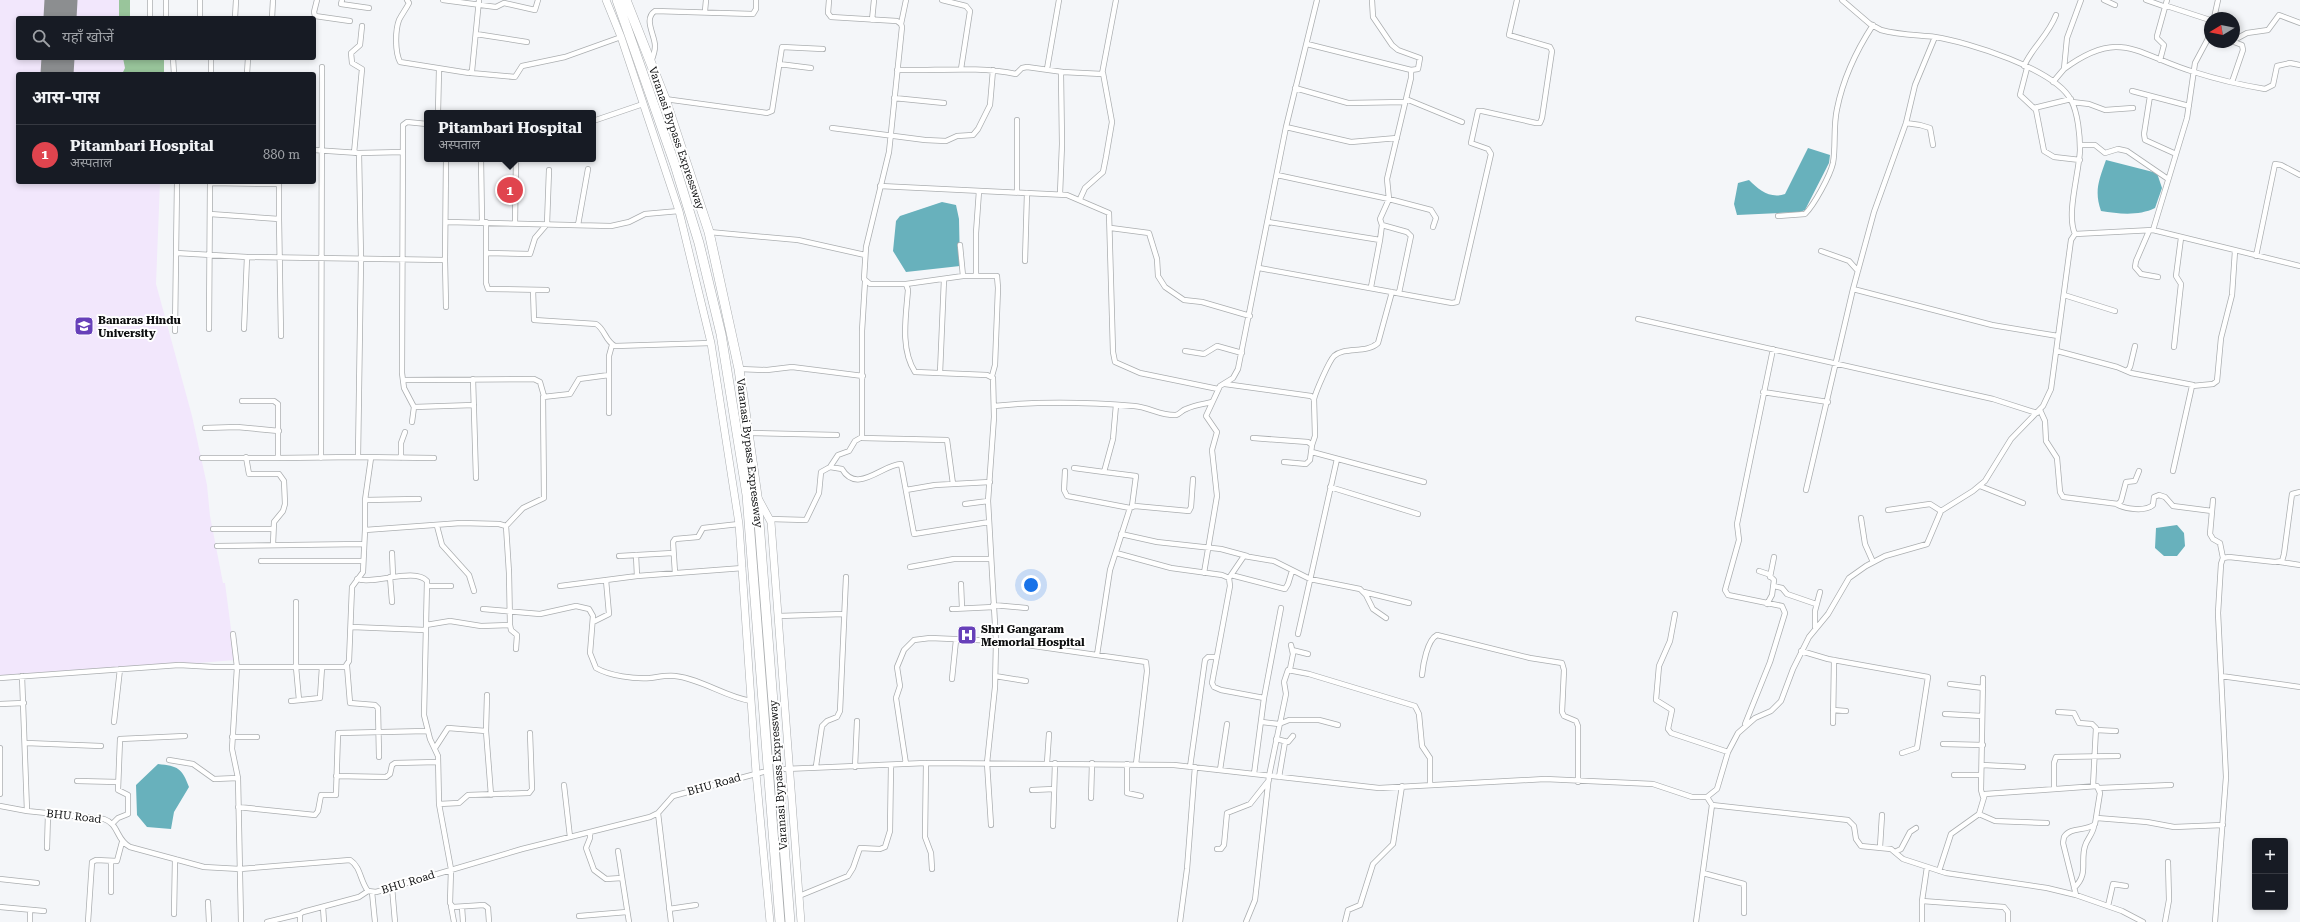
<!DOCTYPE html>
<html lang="hi">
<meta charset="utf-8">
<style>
body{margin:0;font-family:"Roboto Serif","Noto Sans Devanagari",serif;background:#242831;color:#f1f3f6}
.controls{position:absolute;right:12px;bottom:12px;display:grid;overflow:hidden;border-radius:4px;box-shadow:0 2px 6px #0003}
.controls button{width:36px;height:36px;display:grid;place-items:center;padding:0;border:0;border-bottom:1px solid #363941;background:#171b24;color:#f1f3f6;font:20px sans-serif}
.compass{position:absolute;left:2204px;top:12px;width:36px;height:36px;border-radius:50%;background:#171b24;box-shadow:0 2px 6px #0003;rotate:260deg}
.you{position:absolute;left:1031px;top:585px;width:14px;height:14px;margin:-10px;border:3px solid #fff;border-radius:50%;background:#1a73e8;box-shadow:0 0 0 6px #1a73e833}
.badge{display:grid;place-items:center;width:26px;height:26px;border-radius:50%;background:#b3a2db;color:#fff;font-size:13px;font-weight:700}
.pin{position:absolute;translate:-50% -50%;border:2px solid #fff;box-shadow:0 1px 4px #0006}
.popup{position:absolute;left:424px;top:110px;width:172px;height:52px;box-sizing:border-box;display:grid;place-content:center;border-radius:4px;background:#171b24;filter:drop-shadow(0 1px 3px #0005);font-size:13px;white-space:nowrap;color:#9ea1a6}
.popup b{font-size:15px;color:#f1f3f6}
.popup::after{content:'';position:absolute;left:50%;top:100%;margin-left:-8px;border:8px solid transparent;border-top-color:#171b24}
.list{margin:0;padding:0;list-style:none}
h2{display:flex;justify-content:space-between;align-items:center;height:52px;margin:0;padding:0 16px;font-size:17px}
h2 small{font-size:13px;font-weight:400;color:#9ea1a6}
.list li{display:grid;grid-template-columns:26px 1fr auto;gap:12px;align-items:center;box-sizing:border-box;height:60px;padding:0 16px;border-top:1px solid #363941}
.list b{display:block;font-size:15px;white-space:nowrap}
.list p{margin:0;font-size:13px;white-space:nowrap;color:#9ea1a6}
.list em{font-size:13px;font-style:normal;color:#9ea1a6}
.icon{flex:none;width:22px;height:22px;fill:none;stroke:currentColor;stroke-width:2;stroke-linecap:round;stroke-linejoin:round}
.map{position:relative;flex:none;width:2300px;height:922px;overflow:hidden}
.search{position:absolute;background:#171b24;box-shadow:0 2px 6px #0003;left:16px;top:16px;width:300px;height:44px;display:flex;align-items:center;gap:10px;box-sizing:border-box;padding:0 14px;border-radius:4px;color:#9ea1a6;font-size:15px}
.panel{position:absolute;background:#171b24;box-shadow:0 2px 6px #0003;left:16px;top:72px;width:300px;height:112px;border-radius:4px}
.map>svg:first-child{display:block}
.education{fill:#f2e7fc}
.forest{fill:#99c59b}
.water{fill:#68b1bc}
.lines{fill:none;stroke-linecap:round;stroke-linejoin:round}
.runway{stroke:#8c8e90;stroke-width:33}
.street-casing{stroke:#abaeb0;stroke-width:6}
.secondary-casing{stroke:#abaeb0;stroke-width:8}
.highway-casing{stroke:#abaeb0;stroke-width:10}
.street{stroke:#fff;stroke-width:4.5}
.secondary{stroke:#fff;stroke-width:7}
.highway{stroke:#fff;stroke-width:9}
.labels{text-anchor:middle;stroke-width:4;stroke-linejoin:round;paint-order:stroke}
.street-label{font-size:11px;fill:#0d0e0f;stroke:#fff}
.poi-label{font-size:11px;font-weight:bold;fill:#0d0e0f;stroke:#fff;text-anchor:start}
</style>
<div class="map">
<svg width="2300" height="922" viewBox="0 0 2300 922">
<rect width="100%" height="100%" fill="#f4f6f9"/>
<path class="education" d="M 0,0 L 130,0 L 130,18 L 18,18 L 18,58 L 164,58 L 164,74 L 18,74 L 18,182 L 160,182 L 156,284 L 192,416 L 207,485 L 210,516 L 223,583 L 225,583 L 235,660 L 52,675 L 0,676 Z"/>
<path class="forest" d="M 119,0 L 130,0 L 130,18 L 119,18 Z
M 123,58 L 164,58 L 164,74 L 122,74 L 125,68 Z"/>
<path class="water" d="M 1808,148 L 1830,155 L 1829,163 L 1805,210 L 1800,212 L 1737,215 L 1734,204 L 1738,183 L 1749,180 C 1759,190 1770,199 1785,194 Z
M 2106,160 L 2157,173 L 2162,188 L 2155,208 C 2139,216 2119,214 2101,211 C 2094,191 2099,180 2106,160 Z
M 942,202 L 956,205 L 959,219 L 960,266 L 906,272 L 893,251 L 896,221 L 900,216 Z
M 2177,525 L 2184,533 L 2185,546 L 2177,556 L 2164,556 L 2155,548 L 2156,528 Z
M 158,764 C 178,766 182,768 189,787 L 174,812 L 171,829 L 147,827 L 137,815 L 136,785 Z"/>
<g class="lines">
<path class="runway" d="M 60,18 L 61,0
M 57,74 L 58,58"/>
<defs>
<path id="street" d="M 150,0 L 150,18
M 200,0 L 200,18
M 317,0 L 314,12 L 315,16 L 350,21
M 342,0 L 341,4 L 369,8
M 407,0 L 409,3 C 406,9 402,14 399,20 C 395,31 395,52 400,62 L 469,73 L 472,71 L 479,0
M 443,0 L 496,7 L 504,3 L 535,10 L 538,0
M 829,0 L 828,13 L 831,17 L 897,21 L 901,24 L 902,27 L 889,152 L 866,247 L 864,279 L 870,284 L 906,284 L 908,290 C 906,316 900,349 915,372 L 987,375 L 993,378 L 994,417 L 988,501 L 996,642 L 995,687 L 987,763 L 991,825
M 942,0 L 966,6 L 970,11 L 961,69
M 1372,0 L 1373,17 L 1392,45 L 1398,50 L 1420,58 L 1418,69 L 1411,70
M 1842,0 L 1870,24 L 1881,30 C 1899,35 1917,35 1935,37 C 1968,42 2055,69 2071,100 C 2078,113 2080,136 2080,150 C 2079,174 2066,214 2075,234
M 2104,0 L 2115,5
M 2146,0 L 2166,7
M 2167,6 L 2210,20
M 705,11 L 706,0
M 166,18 L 166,0
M 235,18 L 236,0
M 272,18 L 273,0
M 2214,18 L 2218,0
M 872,20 L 874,0
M 901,24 L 906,0
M 476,34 L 527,42
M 2234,40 L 2247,33 L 2268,30 L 2279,15 L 2300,23
M 1307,44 L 1411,70 L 1411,78 L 1387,179 L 1389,199 L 1380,219 L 1382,225 L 1407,232 L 1411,236 L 1399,293
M 173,58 L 174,74
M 211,58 L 211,74
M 2160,60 L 2164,45 L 2157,38 L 2157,36 L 2167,0
M 651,62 C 653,57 655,52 655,46 C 655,35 643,19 655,11 L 753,14 L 756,9 L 756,0
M 779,64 L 811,68
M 2024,66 C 2033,46 2048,36 2056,15
M 2027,68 L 2020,95 L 2036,110 L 2044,151 L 2054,157 L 2080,160
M 1047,69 L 1059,0
M 2064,69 C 2121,27 2137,55 2194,72 C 2216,79 2241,85 2265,89 L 2273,85 L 2277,66 L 2290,63 L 2300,65
M 897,70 C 937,71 977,66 1016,74 L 1022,68 L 1027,67 L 1063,72
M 471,73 L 515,77 L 522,66 L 565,57 L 621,37
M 247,74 L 248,58
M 2053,82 L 2064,69 L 2067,38 L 2081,0
M 2232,82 L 2243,50 L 2242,45 L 2234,42
M 1295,88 L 1348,103 L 1405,102
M 2132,91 L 2189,106
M 2150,96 L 2144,134 L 2145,140 L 2176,154
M 894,98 L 944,103
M 665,99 L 767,113 L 772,111 L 782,47 L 823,49
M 1406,99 L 1462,122
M 2072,102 L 2089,104 L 2105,110 L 2133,108
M 2034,108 L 2071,99
M 438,113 L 439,69
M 593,121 L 643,104
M 1906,123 L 1920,125 L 1930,128 L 1933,145
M 1286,127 L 1351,142 L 1397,138
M 832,128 L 925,140 L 946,141 L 957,136 L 973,135 L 978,129 L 990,105 L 993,70
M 2080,145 L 2095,145 L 2105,153 L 2118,149 L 2127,151 L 2168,179
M 354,153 L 362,69 L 352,63 L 351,53 L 360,45 L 362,26
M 359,153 L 403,152
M 481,159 L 482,222
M 1277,175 L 1389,199 L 1431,210 L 1436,218 L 1433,227
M 210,183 L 279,184
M 880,186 L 1067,195 L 1109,213 L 1113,352 L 1115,362 L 1140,373 L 1218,389
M 1017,192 L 1017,120
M 1060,194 L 1062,144 L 1061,74 L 1063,72 L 1102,74 L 1116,0
M 1080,199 L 1085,188 L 1103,172 L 1106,157 L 1112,122 L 1103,73
M 210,214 L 279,219 L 281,336
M 1778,216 L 1805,214 C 1814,205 1830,176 1833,163 C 1836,146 1833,127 1837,109 C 1843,79 1856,51 1873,25
M 279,219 L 279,182
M 447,222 L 611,226 L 629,222 L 645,214 L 679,211
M 486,222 L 486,283 L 488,289 L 547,290
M 1268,222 L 1380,240 L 1382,225
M 515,223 L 516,159
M 578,225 L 588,169
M 1111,228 L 1149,233 L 1157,259 L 1158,276 L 1165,287 L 1184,300 L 1202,302 L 1250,316
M 2153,230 L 2187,118 L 2195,63 L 2210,35
M 2149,231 L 2136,261 L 2135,267 L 2141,274 L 2158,277
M 709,232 L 798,240 L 865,255
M 960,245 L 963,276
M 1821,251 L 1849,261 L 1858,271
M 176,253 L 247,257 L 445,260 L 446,159
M 486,253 L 530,254 L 535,238 L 547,224 L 549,170
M 2256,256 L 2275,164 L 2281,165 L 2300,175
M 445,260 L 446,307
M 1025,261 L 1027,193
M 1259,268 L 1452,303 L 1457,302 L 1491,154 L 1488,149 L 1471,143 L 1478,111 L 1482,111 L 1536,123 L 1540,123 L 1542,118 L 1552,51 L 1550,47 L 1509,35 L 1517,0
M 976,275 L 976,233 L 979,191
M 906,284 L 963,276 L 997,276 L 998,288 L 995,365 L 992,376
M 1371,287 L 1380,240
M 1853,289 L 1992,325 L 2058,336
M 533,290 L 534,320 L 596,324 C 605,329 605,341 615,346 L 711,343
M 2064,295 L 2115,311
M 1638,319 L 1993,399 L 2037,413
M 209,329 L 210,182
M 244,329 L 247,257
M 175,331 L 177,182
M 2174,347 L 2181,284 L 2176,276 L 2181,238
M 1185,351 L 1204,354 L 1217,346 L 1242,353
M 2057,351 L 2117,367 L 2131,373 L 2193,385
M 739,369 L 767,370 L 792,367 L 863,376
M 2127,371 L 2130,367 L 2135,346
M 940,373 L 944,279
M 473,379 L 476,478
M 403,380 L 534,379 L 540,382 L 544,396
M 1225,384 L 1311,396 L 1314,399 L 1315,436 L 1312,445
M 1763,392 L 1828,402
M 1314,399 C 1316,391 1329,361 1334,356 C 1345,346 1366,354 1378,343 L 1392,292
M 242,401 L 274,401 L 278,404 L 278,458 L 358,457 L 361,259 L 359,153 L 314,150
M 1116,405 L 1113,439 L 1104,472 L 1136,476 L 1132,506
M 994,406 C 1041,401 1087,402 1134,406 C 1149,407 1161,416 1176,415 C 1180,414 1182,410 1186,409 C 1194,405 1204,404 1212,402
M 414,407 L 474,405
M 2040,410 L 2045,421 L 2046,441 L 2057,458 L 2060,492 L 2063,497 L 2118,504 L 2121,501 L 2126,482 L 2135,481 L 2139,471
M 609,413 L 609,356 L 612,345
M 412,422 L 414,407 L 404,388 L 402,373 L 403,125 L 407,122 L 427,124
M 205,428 L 237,427 L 279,431
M 749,433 L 837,435
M 862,438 L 947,440 L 953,484
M 1253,438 L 1308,442 L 1312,445 L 1310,460 L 1306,464 L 1284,462
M 1312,452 L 1424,482
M 246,457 L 249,474 L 279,474 L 284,481 L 285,504 L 283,511 L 274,522 L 273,544
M 358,457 L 434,458
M 202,458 L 278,458
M 321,458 L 322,67
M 401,458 L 401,443 L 405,432
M 830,467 L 842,469 C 857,495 883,464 901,464 L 914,534 L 989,522
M 1074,468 L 1104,472
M 1065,471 L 1064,490 L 1067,496 L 1130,508
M 2173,471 L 2192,386 L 2213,384 L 2217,381 L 2221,338 L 2232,295 L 2235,251
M 1980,486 L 2023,503
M 1330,487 L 1418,514
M 906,490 L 935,485 L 990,482
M 1806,490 L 1853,289 L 1874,212 L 1906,123 L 1915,85 L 1935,37
M 365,500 L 419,499
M 2213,500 L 2210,534 L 2213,539 L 2220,543 L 2223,558
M 965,504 L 988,501
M 2116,504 C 2125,509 2145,512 2153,505 L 2154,497 L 2159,495 L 2165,497 L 2173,506 L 2212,511
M 1888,510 L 1930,504 L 1941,511
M 1861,518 L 1865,544 L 1873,562
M 770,519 L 806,520 L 819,493 L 821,472 L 830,467 L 838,455 L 849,451 L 855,441 L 862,437 L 862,331 L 865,282
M 437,526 L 442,545 L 469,575 L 474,591
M 506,526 L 523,508 L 544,498 L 543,397 L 570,394 L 579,379 L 609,375
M 213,529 L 273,529
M 365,530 L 365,500 L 371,458
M 1121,534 L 1157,542 L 1221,549 L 1247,556
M 217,546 L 364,544
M 392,553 L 393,576
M 1116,553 L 1171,568 L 1222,575 L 1229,578 L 1230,586 L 1212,683 L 1214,687 L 1221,690 L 1264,698 L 1254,774
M 636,555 L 637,576
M 619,556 L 673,553
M 261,561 L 363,561
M 2280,562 L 2300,565
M 910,567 L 954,559 L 991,559
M 1759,571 L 1768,574 L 1774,580 L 1772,595 L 1767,604
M 675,573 L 673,542 L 675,539 L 698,537 L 703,528 L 739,524
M 1204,573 L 1217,496 L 1212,450 L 1217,432 L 1206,416 L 1220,386 L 1233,378 L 1238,369 L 1286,127 L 1317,0
M 1231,575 L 1285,589 L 1288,584 L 1292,571
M 390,577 L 392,602
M 1770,577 L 1774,557
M 1229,578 L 1244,556 L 1274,561 L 1310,579 L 1360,589 L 1366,595 L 1373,609 L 1386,618
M 357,579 C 373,585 415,567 427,581 L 424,715 L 430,739 L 438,756 L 439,804 L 451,869 L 450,903 L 453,907 L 484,905 L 488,908 L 489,922
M 961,584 L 962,608
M 428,586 L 451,586
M 560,586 L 637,576 L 743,568
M 1774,586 L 1782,588 L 1787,594 L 1816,604
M 1364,592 L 1409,603
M 296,602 L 296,667 L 299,700
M 993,605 L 1026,608
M 483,609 L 540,614 L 576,606 L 589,609 L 593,616 L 590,653 L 596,668 C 610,676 634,679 650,678 C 658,677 667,675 675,676 C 702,679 725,697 751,701
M 952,609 L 994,607
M 1675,614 L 1670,641 L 1659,666 L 1656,700 L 1672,710 L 1668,729 L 1671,733 L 1728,752
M 778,616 L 844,614
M 593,622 L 609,614 L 606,580
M 426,625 L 450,621 L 481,626 L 510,625
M 352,627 L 425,630
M 1815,627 L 1815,611 L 1820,592
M 233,634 L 237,667 L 232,749 L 238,778 L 241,922
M 1298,634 L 1337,459
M 1292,650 L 1308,654
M 1801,651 L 1828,659 L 1928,677 L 1917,748 L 1902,753
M 1097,655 L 1110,570 L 1130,508 L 1135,506 L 1189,511 L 1191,507 L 1193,479
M 347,666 L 350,703 L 375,705 L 378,708 L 379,757
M 1290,669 L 1293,654 L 1291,645
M 1422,675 C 1423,665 1427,640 1437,635 L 1530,658 L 1562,663 L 1564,670 L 1562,712 L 1564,716 L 1576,721 L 1578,726 L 1578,782
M 22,676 L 27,811
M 995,676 L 1026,681
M 2221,676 L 2300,687
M 0,678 L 179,665 L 214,667 L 345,667 L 349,661 L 352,587 L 363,572 L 365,530 L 461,523 L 499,524 L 506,526 L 509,573 L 510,625 L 511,630 L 517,635 L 516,649
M 952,679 L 956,640
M 1950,684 L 1983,688
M 487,695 L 486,731 L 491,795
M 1264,698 L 1281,608
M 291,701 L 320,698 L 322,667
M 0,704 L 24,703
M 1833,710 L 1846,711
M 2058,712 L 2074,713 L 2079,723 L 2092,724 L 2096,728 L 2093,786
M 1945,714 L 1982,716
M 114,722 L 120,669
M 1262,722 L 1279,724 L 1289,720 L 1319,720 L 1338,725
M 1833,723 L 1834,660
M 1745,724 L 1770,662 L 1785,613 L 1782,606 L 1728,595 L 1725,590 L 1739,540 L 1737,524 L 1773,349
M 2096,730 L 2116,731
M 232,737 L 257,737
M 1276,739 L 1288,742 L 1293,736
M 26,743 L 101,746
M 1943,744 L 1983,745
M 0,748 L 0,794
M 435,748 L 448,728 L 486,731
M 169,760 L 193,764 L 214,779 L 238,778
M 926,763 L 925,837 L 931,853 L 932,869
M 1047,763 L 1049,734
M 906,764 L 896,698 L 900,686 L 897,667 L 904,650 L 914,640 L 930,638 L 999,641 L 1146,662 L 1147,671 L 1136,764
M 1127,764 L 1127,793 L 1141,796
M 1982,765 L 2023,767
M 816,766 L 822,726 L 827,721 L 837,717 L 840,711 L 846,577
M 855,767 L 857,721
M 1190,767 L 1205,660 L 1208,657 L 1216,657
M 785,769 L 926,763 L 1174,765 L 1379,788 L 1545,779 L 1653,784 L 1692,797 L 1707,797 L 1717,789 L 1728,752 L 1738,733 L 1755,718 L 1771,711 L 1781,701 L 1793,669 L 1809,637 L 1828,614 L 1849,578 L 1866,566 L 1885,556 L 1927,544 L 1941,511 L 1973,491 L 1985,481 L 2011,439 L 2043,406 L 2051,389 L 2071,240 L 2075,234 L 2153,230 L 2300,266
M 1220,770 L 1227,724
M 1954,775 L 1981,775
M 336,776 L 386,777 L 390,774 L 392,765 L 395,763 L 438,762
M 1279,777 L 1285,742
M 77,781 L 118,782
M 564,785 L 570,837
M 2099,788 L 2171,785
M 2054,789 L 2054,763 L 2056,757 L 2118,756
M 1032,790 L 1054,789
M 1707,797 L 1712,805 L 1848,820 L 1854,826 L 1856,839 L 1861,846 L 1891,849 L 1903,859 L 1946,873 L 2047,888 L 2076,895 L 2122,911 L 2143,922
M 1983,797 L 1981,790 L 1983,678
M 1091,798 L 1092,763
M 439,804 L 459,803 L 468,795 L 529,793 L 532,789 L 530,733
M 0,806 L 27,811 L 104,819 C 119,824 116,840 130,847 L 204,867 L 240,869 L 350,860 C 361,867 360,881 368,891 L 376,892 L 522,849 L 650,817 L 658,813 L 673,796 L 763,772
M 238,807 L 315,815 L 318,811 L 321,795 L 336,795 L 338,733 L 427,731
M 658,813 L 671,922
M 1979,814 L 1995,821 L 2047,823
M 2097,818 L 2147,822 L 2174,827 L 2223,825
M 113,823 L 118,818 L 128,814 L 128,795 L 118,790 L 120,739 L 185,736
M 1053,826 L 1055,763
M 590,832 L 590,838 L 586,848 L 594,870 L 606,879 L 622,878
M 1880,847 L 1882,815
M 47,848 L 48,814
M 1217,849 L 1221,849 L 1224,845 L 1227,813 L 1250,804 L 1269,780
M 618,851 L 629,922
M 1895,852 L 1901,849 L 1910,832 L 1916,828
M 1939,871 L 1951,834 L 1979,814 L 1985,794 L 2097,786 L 2100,793 L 2095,824 C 2086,832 2071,826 2064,837 L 2063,843 L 2076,895
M 1703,873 L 1744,884 L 1744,913
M 0,879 L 37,883
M 392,887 L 395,922
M 2074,888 C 2089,874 2080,862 2085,846 C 2087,839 2093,834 2094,826
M 111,892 L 111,861
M 372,892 L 375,922
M 799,896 L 848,876 L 853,868 L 860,848 L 880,849 L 885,847 L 890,831 L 891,765
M 1922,901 L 2004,907 L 2008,912 L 2008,922
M 208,902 L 209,922
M 451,906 L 454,922
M 2108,906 L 2113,884 L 2126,886
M 0,907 L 44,911
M 323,907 L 324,922
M 462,907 L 463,922
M 669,909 L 696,905
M 30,910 L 30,922
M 174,914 L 175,859
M 579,916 L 627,912
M 88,922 L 92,862 L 96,860 L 117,861 L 122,842
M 267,922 L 300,914
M 300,922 L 300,914 L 303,912 L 359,897 L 368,891
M 1180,922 L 1187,869 L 1195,767
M 1246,922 L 1255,900 L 1269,776 L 1286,694 L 1284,682 L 1288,670 L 1309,674 L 1415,706 L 1419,714 L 1422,746 L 1430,758 L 1430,785
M 1345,922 L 1348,910 L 1360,905 L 1373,864 L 1393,844 L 1402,786
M 1696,922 L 1712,805
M 1922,922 L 1922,901 L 1927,867
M 2165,922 L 2169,900 L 2168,862
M 2215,922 L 2226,777 L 2218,613 L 2221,564 L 2223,558 L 2229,557 L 2275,562 L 2282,561 L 2284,554 L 2292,494 L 2300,492"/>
<path id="secondary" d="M 606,0 L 621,37 L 679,211 L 711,343 L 739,524 L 756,773 L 770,922
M 758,498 L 771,522 L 801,922"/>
<path id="highway" d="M 617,0 L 675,165 L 699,243 L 721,334 L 747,495 L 780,922
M 626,0 L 665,99 L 709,232 L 739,369 L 757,496 L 790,922"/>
</defs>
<use href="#street" class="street-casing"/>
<use href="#secondary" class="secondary-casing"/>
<use href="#highway" class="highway-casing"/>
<use href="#street" class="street"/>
<use href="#secondary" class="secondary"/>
<use href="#highway" class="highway"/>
</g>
<defs>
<symbol id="university-square" viewBox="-11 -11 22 22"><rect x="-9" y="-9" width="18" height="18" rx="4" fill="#6740b9" stroke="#fff"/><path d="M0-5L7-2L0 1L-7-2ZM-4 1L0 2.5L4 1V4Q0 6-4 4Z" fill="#fff"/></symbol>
<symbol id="hospital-square" viewBox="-11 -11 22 22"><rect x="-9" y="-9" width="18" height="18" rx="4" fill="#6740b9" stroke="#fff"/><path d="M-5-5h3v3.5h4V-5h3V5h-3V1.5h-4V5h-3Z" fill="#fff"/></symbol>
</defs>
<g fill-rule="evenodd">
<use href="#university-square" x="73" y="315" width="22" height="22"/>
<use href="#hospital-square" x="956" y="624" width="22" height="22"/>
</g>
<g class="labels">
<g class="street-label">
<text transform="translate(677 138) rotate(71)" y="4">Varanasi Bypass Expressway</text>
<text transform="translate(750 453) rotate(83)" y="4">Varanasi Bypass Expressway</text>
<text transform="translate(778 775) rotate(-94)" y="4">Varanasi Bypass Expressway</text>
<text transform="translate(714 784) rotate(-16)" y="4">BHU Road</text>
<text transform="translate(74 816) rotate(6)" y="4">BHU Road</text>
<text transform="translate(408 882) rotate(-17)" y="4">BHU Road</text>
</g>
<g class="poi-label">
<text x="98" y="324">Banaras Hindu<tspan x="98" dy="13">University</tspan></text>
<text x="981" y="633">Shri Gangaram<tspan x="981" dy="13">Memorial Hospital</tspan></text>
</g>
</g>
</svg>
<div class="controls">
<button>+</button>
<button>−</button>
</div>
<svg class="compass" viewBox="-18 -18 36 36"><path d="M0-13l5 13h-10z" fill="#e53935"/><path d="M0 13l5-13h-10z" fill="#9ea1a6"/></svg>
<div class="you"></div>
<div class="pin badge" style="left:510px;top:190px;background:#e0444e">1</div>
<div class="popup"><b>Pitambari Hospital</b>अस्पताल</div>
<div class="search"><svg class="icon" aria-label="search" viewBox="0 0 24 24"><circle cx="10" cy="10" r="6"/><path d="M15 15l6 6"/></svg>यहाँ खोजें</div>
<section class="panel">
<h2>आस-पास<small></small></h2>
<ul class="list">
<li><span class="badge" style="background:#e0444e">1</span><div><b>Pitambari Hospital</b><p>अस्पताल</p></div><em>880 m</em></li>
</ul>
</section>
</div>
